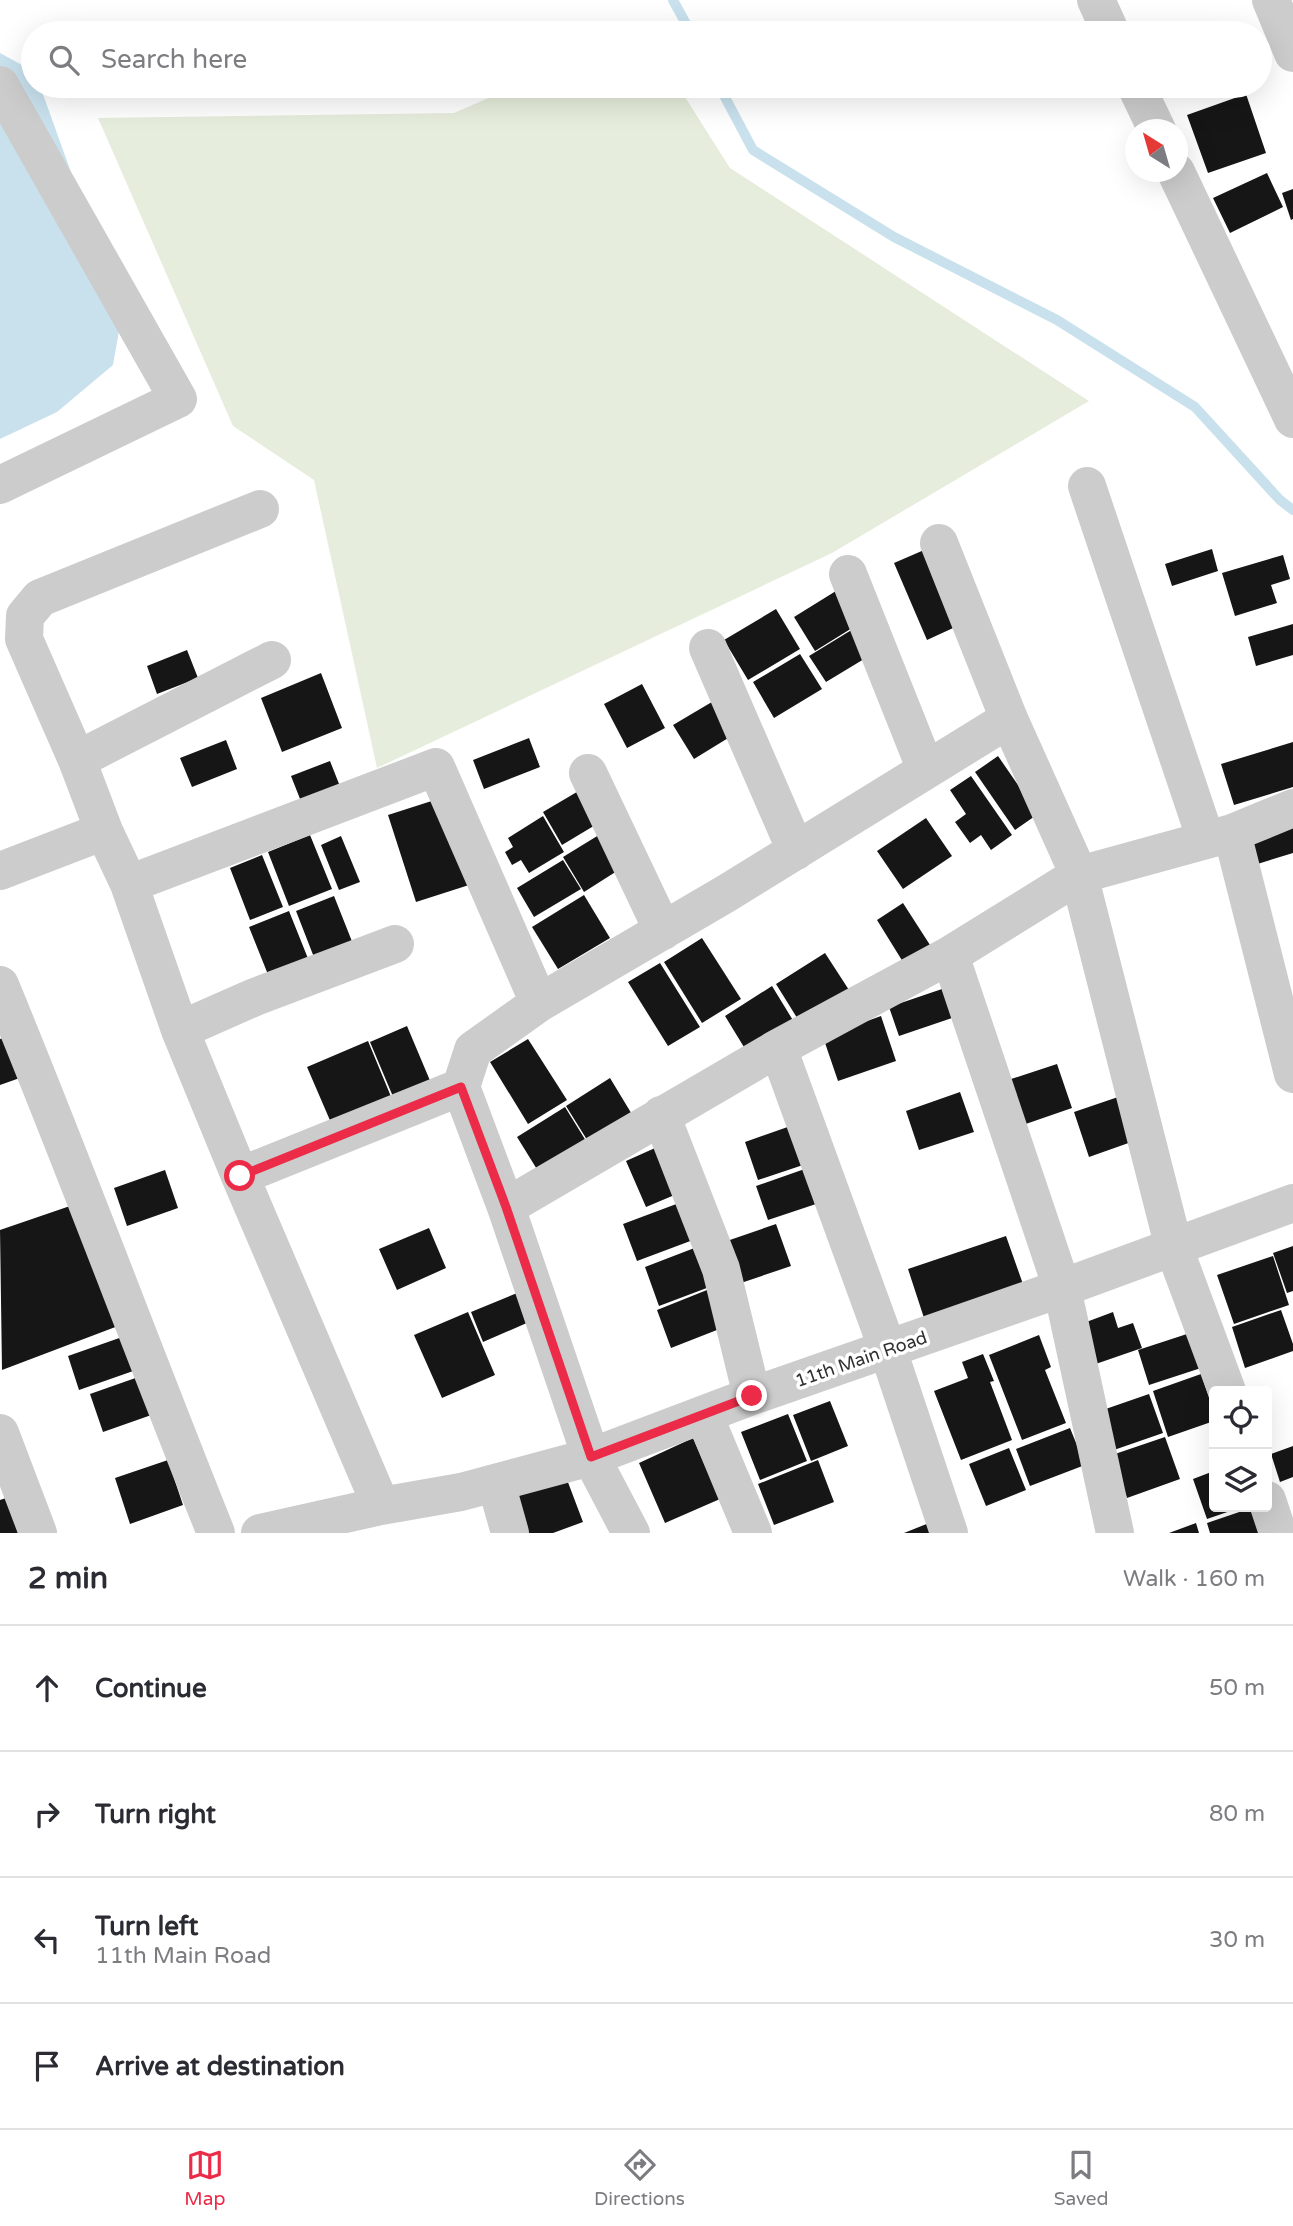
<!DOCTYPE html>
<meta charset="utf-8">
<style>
body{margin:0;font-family:"Varela Round",sans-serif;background:#f2f2f3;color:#2b2b33}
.controls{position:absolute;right:21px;bottom:21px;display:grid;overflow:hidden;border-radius:7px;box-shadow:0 7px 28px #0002}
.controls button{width:63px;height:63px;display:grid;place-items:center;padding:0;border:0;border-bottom:2px solid #e1e1e2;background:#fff;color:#2b2b33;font:35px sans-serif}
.compass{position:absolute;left:1125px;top:119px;width:63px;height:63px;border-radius:50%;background:#fff;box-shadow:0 7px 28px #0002;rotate:323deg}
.stop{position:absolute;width:21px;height:21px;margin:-16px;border:5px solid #eb2b48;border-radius:50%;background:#fff}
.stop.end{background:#eb2b48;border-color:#fff;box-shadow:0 2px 7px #0008}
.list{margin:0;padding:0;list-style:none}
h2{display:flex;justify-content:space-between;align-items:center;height:91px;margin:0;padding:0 28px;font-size:30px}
h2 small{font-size:23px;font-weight:400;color:#7c7c81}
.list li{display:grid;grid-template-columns:46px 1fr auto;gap:21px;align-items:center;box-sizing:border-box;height:126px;padding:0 28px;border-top:2px solid #e1e1e2}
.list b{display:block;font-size:26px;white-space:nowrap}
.list p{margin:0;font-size:23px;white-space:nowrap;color:#7c7c81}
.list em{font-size:23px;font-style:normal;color:#7c7c81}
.icon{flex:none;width:38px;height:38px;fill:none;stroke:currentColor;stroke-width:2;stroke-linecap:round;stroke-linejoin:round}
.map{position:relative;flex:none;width:1293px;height:1533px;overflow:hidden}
.search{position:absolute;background:#fff;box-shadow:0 7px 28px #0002;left:21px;right:21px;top:21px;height:77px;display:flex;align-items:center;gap:18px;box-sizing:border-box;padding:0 24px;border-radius:38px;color:#7c7c81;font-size:26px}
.sheet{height:595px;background:#fff}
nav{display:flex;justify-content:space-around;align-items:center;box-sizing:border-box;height:98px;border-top:2px solid #e1e1e2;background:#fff;font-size:19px;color:#7c7c81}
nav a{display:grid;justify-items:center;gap:4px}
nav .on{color:#eb2b48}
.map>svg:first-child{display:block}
.green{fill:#e6eddc}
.water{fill:#c8e1ed}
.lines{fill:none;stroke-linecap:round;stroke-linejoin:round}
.stream{stroke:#c8e1ed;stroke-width:10}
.building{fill:#161616}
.minor{stroke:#ccc;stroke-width:38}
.route{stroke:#eb2b48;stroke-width:9}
.labels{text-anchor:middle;stroke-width:7;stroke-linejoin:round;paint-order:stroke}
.street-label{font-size:18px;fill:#2f2f2f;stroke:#fff}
</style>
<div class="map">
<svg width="1293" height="1533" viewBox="0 0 1293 1533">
<rect width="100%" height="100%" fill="#fff"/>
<path class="green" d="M 516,86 L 678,86 L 730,168 L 1089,401 L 832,553 L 377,768 L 314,480 L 233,426 L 98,118 L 454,113 Z"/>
<path class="water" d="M 0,53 L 33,71 L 33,86 L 40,86 L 122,314 L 113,365 L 57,412 L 0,439 Z"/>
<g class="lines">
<path class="stream" d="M 673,0 L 691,33
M 719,86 L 753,150 L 894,237 L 1057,320 L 1195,407 L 1280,500 L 1293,510"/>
</g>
<path class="building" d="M 1246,94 L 1266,153 L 1208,173 L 1187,115 Z
M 1267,173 L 1283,207 L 1230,233 L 1213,198 Z
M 1293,189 L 1293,219 L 1291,220 L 1282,193 Z
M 931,547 L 964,623 L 927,640 L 894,563 Z
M 1212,549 L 1218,571 L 1172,586 L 1165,564 Z
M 1283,555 L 1290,579 L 1271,585 L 1277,603 L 1235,616 L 1222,573 Z
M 844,586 L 865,620 L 815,651 L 794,617 Z
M 776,609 L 800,649 L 748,680 L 724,640 Z
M 1293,624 L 1293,655 L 1256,666 L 1248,637 Z
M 858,626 L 874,653 L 826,682 L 809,656 Z
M 187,650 L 198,678 L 157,694 L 147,666 Z
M 800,654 L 822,689 L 774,718 L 753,682 Z
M 321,673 L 342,728 L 282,752 L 261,698 Z
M 642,684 L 665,728 L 627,748 L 604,704 Z
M 722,696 L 738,732 L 694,759 L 673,725 Z
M 529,738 L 540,767 L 484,789 L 473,760 Z
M 226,740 L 237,769 L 192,787 L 180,758 Z
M 1293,742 L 1293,787 L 1234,805 L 1221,764 Z
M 998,756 L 1038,814 L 1015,830 L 975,772 Z
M 330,761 L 343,794 L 304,809 L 291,776 Z
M 971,776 L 1012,835 L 991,850 L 981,835 L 970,843 L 955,822 L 966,814 L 950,790 Z
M 587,786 L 607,818 L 562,845 L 543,812 Z
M 441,798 L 469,885 L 416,902 L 388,815 Z
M 543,816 L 564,852 L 529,873 L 521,860 L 512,865 L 505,852 L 513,847 L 508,838 Z
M 926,818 L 952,856 L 903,889 L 877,851 Z
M 1293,821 L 1293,853 L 1251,866 L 1242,836 Z
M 607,830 L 628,864 L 584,892 L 563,857 Z
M 310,835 L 332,889 L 289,906 L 268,852 Z
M 341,836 L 360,882 L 339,890 L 321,845 Z
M 262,855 L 283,907 L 250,920 L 230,868 Z
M 563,860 L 581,889 L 534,917 L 517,888 Z
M 584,895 L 610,938 L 558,969 L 532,927 Z
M 334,896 L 355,949 L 317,965 L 296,911 Z
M 903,903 L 930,945 L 903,962 L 877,920 Z
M 289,911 L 311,966 L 271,982 L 249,927 Z
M 702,938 L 741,999 L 702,1023 L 664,962 Z
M 825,953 L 849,990 L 799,1021 L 776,984 Z
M 660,963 L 700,1027 L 668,1046 L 628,982 Z
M 772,986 L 794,1022 L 747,1052 L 725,1016 Z
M 942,989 L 952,1018 L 899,1036 L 889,1007 Z
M 881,1016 L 896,1061 L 838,1081 L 823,1037 Z
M 407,1026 L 431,1083 L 394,1099 L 370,1042 Z
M 17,1033 L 31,1074 L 0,1085 L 0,1039 Z
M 528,1039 L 567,1100 L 528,1124 L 490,1062 Z
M 368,1041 L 392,1099 L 332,1125 L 307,1067 Z
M 1057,1064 L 1072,1108 L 1017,1127 L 1002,1082 Z
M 610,1078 L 633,1116 L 589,1143 L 566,1106 Z
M 960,1092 L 974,1132 L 919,1150 L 906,1111 Z
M 1121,1096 L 1137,1140 L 1089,1157 L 1074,1112 Z
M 565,1107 L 591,1149 L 543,1179 L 517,1137 Z
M 799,1123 L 812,1162 L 758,1180 L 745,1142 Z
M 664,1144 L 684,1191 L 646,1207 L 626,1161 Z
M 816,1165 L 828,1200 L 768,1220 L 756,1186 Z
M 165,1170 L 178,1208 L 127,1226 L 114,1188 Z
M 687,1200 L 701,1237 L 637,1261 L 623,1224 Z
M 70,1206 L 118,1326 L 2,1370 L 0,1230 Z
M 776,1224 L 791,1266 L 738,1284 L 724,1242 Z
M 429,1228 L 446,1268 L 397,1290 L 379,1249 Z
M 1006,1236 L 1024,1287 L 925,1321 L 908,1269 Z
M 1293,1246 L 1293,1291 L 1287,1293 L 1273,1253 Z
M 697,1247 L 712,1286 L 659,1306 L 645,1267 Z
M 1273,1256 L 1289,1305 L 1234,1324 L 1217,1275 Z
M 707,1290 L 722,1328 L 671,1348 L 657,1310 Z
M 517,1293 L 529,1322 L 483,1342 L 471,1312 Z
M 1281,1310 L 1293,1344 L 1293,1351 L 1245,1368 L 1232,1327 Z
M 468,1312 L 495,1375 L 442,1398 L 414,1335 Z
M 1113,1312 L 1118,1328 L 1133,1323 L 1142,1348 L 1087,1367 L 1073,1327 Z
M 1190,1333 L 1201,1368 L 1149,1385 L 1138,1350 Z
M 1039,1335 L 1051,1367 L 1045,1370 L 1066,1423 L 1022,1440 L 989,1355 Z
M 125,1336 L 136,1370 L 79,1390 L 68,1356 Z
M 983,1354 L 994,1381 L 990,1382 L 1012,1440 L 961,1460 L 934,1391 L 968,1378 L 962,1362 Z
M 1201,1374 L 1214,1412 L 1214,1421 L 1168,1437 L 1153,1391 Z
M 144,1375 L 157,1413 L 103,1432 L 90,1394 Z
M 1149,1394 L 1163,1433 L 1111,1451 L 1097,1412 Z
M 830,1401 L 848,1446 L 811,1461 L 793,1415 Z
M 788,1414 L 807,1461 L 760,1480 L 741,1432 Z
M 1070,1428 L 1085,1465 L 1030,1486 L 1016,1449 Z
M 1165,1437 L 1180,1479 L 1127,1498 L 1112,1455 Z
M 693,1438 L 720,1499 L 665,1523 L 639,1463 Z
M 1293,1446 L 1293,1477 L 1280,1482 L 1271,1454 Z
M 1009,1448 L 1026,1490 L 986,1506 L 969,1464 Z
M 168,1460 L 183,1505 L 130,1524 L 115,1478 Z
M 818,1460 L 834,1502 L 774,1525 L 758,1484 Z
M 1214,1471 L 1214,1507 L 1242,1507 L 1207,1519 L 1193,1479 Z
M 566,1477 L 583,1522 L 553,1533 L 528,1533 L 515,1496 Z
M 9,1497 L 18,1533 L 0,1533 L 0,1500 Z
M 1254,1507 L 1267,1533 L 1210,1533 L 1207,1523 Z
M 939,1519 L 944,1533 L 904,1533 Z
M 1196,1523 L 1199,1533 L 1169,1533 Z"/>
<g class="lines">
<path class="minor" d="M 1096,0 L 1111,33
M 1271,0 L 1293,53
M 0,85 L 178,399 L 0,485
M 1136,86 L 1157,130
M 1176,172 L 1293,419
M 1087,486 L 1206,840
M 260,509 L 40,598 L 25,616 L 24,639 L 77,760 L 104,831 L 129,884 L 180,1030 L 240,1176 L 381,1506
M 939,543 L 1009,719
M 848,574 L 926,770
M 708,648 L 796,851
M 77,760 L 272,660
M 588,773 L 663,931
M 1232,833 L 1293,1074
M 0,871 L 104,831
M 129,884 L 436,767 L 539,1003
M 950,955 L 1062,1288 L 1115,1533
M 0,985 C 75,1167 143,1351 216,1533
M 180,1030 L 255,997 L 395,944
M 778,1048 L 888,1350 L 949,1533
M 661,1115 L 721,1269 L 752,1396
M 240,1176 L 461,1087
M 506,1207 L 778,1048 L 950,955 L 1079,875 L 1232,833 L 1293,808
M 704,1415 L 753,1533
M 0,1433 L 38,1533
M 496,1483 L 510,1533
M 1267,1500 L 1278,1533
M 260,1533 L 381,1506 L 461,1492 L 591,1457 L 752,1396 L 1062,1288 L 1293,1203
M 631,1533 L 591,1457 L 506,1207 L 461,1087 L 473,1050 L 539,1003 L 727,893 L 1009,719 L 1079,875 L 1174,1248 L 1227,1391"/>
</g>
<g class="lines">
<path class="route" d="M 240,1176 L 461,1087 L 506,1207 L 591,1457 L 752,1396"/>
</g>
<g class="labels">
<g class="street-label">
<text transform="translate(861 1359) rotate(-19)" y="6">11th Main Road</text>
</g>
</g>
</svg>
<div class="controls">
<button><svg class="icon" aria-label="locate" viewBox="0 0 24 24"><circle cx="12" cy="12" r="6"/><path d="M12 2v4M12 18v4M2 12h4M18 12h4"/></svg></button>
<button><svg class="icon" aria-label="layers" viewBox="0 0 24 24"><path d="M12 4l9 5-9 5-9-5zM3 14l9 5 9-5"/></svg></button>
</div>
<svg class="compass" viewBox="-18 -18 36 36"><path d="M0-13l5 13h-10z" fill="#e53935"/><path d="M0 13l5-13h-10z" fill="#7c7c81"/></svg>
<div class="stop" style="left:240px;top:1176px"></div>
<div class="stop end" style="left:752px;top:1396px"></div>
<div class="search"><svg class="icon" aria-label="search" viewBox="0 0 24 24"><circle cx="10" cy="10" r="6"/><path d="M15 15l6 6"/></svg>Search here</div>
</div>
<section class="sheet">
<h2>2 min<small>Walk · 160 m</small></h2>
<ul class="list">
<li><svg class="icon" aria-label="ahead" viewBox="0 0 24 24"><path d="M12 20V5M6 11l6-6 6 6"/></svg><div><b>Continue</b></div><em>50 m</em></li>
<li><svg class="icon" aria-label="right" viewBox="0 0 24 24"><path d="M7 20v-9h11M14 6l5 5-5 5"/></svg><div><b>Turn right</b></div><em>80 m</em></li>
<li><svg class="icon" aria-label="left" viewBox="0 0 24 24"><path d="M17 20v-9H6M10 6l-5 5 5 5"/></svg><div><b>Turn left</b><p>11th Main Road</p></div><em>30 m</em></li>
<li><svg class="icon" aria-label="arrive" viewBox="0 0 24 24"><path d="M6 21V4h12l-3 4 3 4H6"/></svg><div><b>Arrive at destination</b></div></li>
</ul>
</section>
<nav>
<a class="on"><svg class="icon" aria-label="map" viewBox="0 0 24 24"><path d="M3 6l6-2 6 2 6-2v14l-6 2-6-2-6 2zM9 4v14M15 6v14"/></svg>Map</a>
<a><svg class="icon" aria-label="directions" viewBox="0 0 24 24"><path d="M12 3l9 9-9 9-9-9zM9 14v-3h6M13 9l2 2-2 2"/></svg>Directions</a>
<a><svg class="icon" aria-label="saved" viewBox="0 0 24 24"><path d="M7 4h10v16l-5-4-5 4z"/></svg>Saved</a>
</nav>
